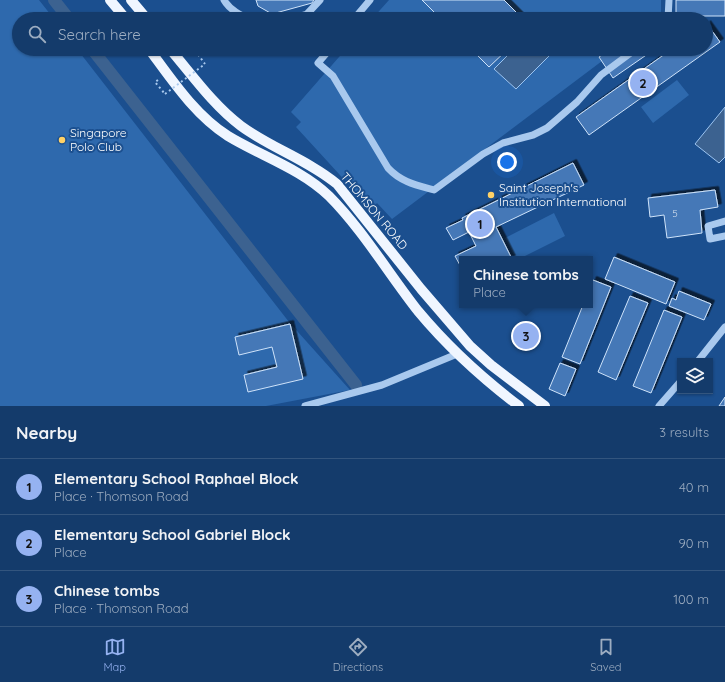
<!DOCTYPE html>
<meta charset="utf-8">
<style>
body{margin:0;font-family:Quicksand,sans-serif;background:#214673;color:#f1f3f6}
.controls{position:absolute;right:12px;bottom:12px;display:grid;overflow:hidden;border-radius:0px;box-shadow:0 1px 3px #0004}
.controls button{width:36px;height:36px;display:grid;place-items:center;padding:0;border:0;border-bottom:1px solid #33557e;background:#143b6b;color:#f1f3f6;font:20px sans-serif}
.you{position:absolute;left:507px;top:162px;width:14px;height:14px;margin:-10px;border:3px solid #fff;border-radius:50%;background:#1a73e8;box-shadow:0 0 0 6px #1a73e833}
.badge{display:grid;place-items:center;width:26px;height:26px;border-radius:50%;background:#95b2f1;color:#111;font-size:13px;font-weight:700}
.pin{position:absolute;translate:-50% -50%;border:2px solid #fff;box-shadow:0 1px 4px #0006}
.popup{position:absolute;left:459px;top:256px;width:134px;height:52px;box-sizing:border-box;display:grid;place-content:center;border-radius:0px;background:#143b6b;filter:drop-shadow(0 1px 3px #0005);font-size:13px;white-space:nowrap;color:#9dadc1}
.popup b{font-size:15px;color:#f1f3f6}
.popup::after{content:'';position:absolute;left:50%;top:100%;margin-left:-8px;border:8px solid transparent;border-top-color:#143b6b}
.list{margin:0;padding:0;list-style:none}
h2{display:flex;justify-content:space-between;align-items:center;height:52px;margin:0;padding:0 16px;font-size:17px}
h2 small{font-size:13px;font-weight:400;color:#9dadc1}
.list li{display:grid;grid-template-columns:26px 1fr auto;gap:12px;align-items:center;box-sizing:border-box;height:56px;padding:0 16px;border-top:1px solid #33557e}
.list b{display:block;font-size:15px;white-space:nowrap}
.list p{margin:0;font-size:13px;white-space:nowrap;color:#9dadc1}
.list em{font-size:13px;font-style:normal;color:#9dadc1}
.icon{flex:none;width:22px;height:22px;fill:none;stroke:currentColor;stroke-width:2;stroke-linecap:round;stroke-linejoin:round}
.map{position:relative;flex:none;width:725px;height:406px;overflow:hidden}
.search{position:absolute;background:#143b6b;box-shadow:0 1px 3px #0004;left:12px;right:12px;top:12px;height:44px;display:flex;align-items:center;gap:10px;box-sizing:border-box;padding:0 14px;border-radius:22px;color:#9dadc1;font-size:15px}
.sheet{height:220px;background:#143b6b}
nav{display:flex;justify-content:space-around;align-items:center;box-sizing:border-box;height:56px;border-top:1px solid #33557e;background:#143b6b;font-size:11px;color:#9dadc1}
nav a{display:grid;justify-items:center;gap:2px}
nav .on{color:#95b2f1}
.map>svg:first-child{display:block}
.green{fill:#2e69ad}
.water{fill:#3c6290;stroke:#9cc4f0}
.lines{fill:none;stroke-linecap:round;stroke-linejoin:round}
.canal{stroke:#3c6290;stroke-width:12}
.building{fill:#4478b7;stroke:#cfe3fa;filter:url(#shadow)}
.path{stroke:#a9c9ee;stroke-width:2;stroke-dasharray:2 3;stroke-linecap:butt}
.minor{stroke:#a9c9ee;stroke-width:7}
.major{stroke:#f0f6ff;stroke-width:10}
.path-bridge{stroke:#a9c9ee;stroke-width:2;stroke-dasharray:2 3;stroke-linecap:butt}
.poi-dot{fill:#ffd166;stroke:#1b4f8f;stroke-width:1.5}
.labels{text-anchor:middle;stroke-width:4;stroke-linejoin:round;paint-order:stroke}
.number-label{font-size:10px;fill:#d0dded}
.poi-label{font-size:12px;fill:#fff;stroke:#1b4f8f;text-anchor:start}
.street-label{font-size:12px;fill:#fff;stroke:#1b4f8f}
</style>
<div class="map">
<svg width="725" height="406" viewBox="0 0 725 406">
<defs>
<filter id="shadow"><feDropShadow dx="3.5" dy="-3.5" stdDeviation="0" flood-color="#0009"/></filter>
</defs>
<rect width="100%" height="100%" fill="#1b4f8f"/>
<path class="green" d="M 0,0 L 39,0 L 54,19 L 19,19 L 19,49 L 77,49 L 289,322 L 350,390 L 266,406 L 0,406 Z
M 389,0 L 661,0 L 661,16 L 658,19 L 372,19 Z
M 346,49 L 618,49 L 392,219 L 377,203 L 371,209 L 296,127 L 301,122 L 291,112 Z
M 677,80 L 689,95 L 653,123 L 641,107 Z
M 554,213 L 565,236 L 519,259 L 516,259 L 505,238 Z"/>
<path class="water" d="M 514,49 L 541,49 L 549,56 L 516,89 L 494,69 Z
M 725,107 L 725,157 L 719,163 L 695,144 Z"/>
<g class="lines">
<path class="canal" d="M 54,0 L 69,19
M 92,49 L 356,385"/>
</g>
<path class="building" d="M 256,0 L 314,0 L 312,3 L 272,14 L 258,6 Z
M 422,0 L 504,0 L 523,19 L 441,19 Z
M 676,0 L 725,0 L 725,16 L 676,16 Z
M 707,24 L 720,42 L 589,135 L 576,117 L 672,49 L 706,49 Z
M 471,49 L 508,49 L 489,67 Z
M 611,49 L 655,49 L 613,78 L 599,57 Z
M 573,163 L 584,185 L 496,227 L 512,259 L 462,259 L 462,269 L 455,256 L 476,246 L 469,232 L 453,240 L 446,228 L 463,220 L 462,218 Z
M 715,190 L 718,207 L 700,210 L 702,233 L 667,238 L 664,215 L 650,217 L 648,198 Z
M 614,257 L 675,282 L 666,304 L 605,279 Z
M 593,280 L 611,287 L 580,364 L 562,357 L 583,305 L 590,305 L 590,288 Z
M 679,291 L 711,304 L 704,320 L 669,306 L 672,298 L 676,300 Z
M 630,296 L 648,303 L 616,380 L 598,372 Z
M 664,310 L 682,317 L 651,393 L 633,386 Z
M 290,324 L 303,379 L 248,392 L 244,375 L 277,367 L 272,347 L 239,355 L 235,337 Z
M 560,363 L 576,369 L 565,396 L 549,389 Z
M 725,397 L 725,406 L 719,406 Z"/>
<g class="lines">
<path class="path" d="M 194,54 L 197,53 L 205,64
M 158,80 L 155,82 L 165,94"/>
<path class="minor" d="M 224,0 C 229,9 242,17 251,19
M 291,19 L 307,14 L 320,0
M 354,19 L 370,0
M 668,19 L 669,0
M 330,49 L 318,63 L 333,76 L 388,168 C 401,182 416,185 434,190 L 483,154 L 503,143 L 533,135 L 547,128 L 577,102 L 601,75 L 636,49
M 725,221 L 708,226 L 710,239 L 725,236
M 698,361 L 725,327
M 305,406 L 382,385 L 457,354
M 659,406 L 680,382"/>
<path class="major" d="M 110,0 L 126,19
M 131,0 L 147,19
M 149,49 C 172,80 195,115 228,136 C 261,156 301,169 329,196 C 362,229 389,274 418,311 C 448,347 482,378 519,406
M 170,49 C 192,75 214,106 241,126 C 271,148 308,160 337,184 L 421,289 L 470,346 L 491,365 L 545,406"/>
<path class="path-bridge" d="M 165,94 L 205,64"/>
</g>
<g class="poi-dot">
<circle cx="62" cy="140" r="4"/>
<circle cx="491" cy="195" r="4"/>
</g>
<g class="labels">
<g class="number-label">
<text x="675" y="217">5</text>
</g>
<g class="poi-label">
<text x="70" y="137">Singapore<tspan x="70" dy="14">Polo Club</tspan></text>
<text x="499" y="192">Saint Joseph's<tspan x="499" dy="14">Institution International</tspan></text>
</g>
<g class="street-label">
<text transform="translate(374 211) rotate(50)" y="4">THOMSON ROAD</text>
</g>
</g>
</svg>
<div class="controls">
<button><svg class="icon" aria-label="layers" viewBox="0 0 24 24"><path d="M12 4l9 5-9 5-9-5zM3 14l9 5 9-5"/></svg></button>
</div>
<div class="you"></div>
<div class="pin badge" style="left:480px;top:224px">1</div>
<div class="pin badge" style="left:643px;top:83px">2</div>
<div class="pin badge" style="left:526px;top:336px">3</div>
<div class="popup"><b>Chinese tombs</b>Place</div>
<div class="search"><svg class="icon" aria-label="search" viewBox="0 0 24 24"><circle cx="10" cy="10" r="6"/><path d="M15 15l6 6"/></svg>Search here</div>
</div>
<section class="sheet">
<h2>Nearby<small>3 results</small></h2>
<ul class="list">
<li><span class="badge">1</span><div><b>Elementary School Raphael Block</b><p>Place · Thomson Road</p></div><em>40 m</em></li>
<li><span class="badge">2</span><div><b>Elementary School Gabriel Block</b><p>Place</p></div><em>90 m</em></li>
<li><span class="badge">3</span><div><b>Chinese tombs</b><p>Place · Thomson Road</p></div><em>100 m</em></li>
</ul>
</section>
<nav>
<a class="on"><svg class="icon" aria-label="map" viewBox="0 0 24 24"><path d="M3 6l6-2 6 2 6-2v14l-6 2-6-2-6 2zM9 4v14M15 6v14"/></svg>Map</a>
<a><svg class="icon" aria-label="directions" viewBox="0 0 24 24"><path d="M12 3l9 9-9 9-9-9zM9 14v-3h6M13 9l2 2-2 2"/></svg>Directions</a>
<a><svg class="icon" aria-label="saved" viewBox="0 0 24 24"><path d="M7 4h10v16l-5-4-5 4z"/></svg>Saved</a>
</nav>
